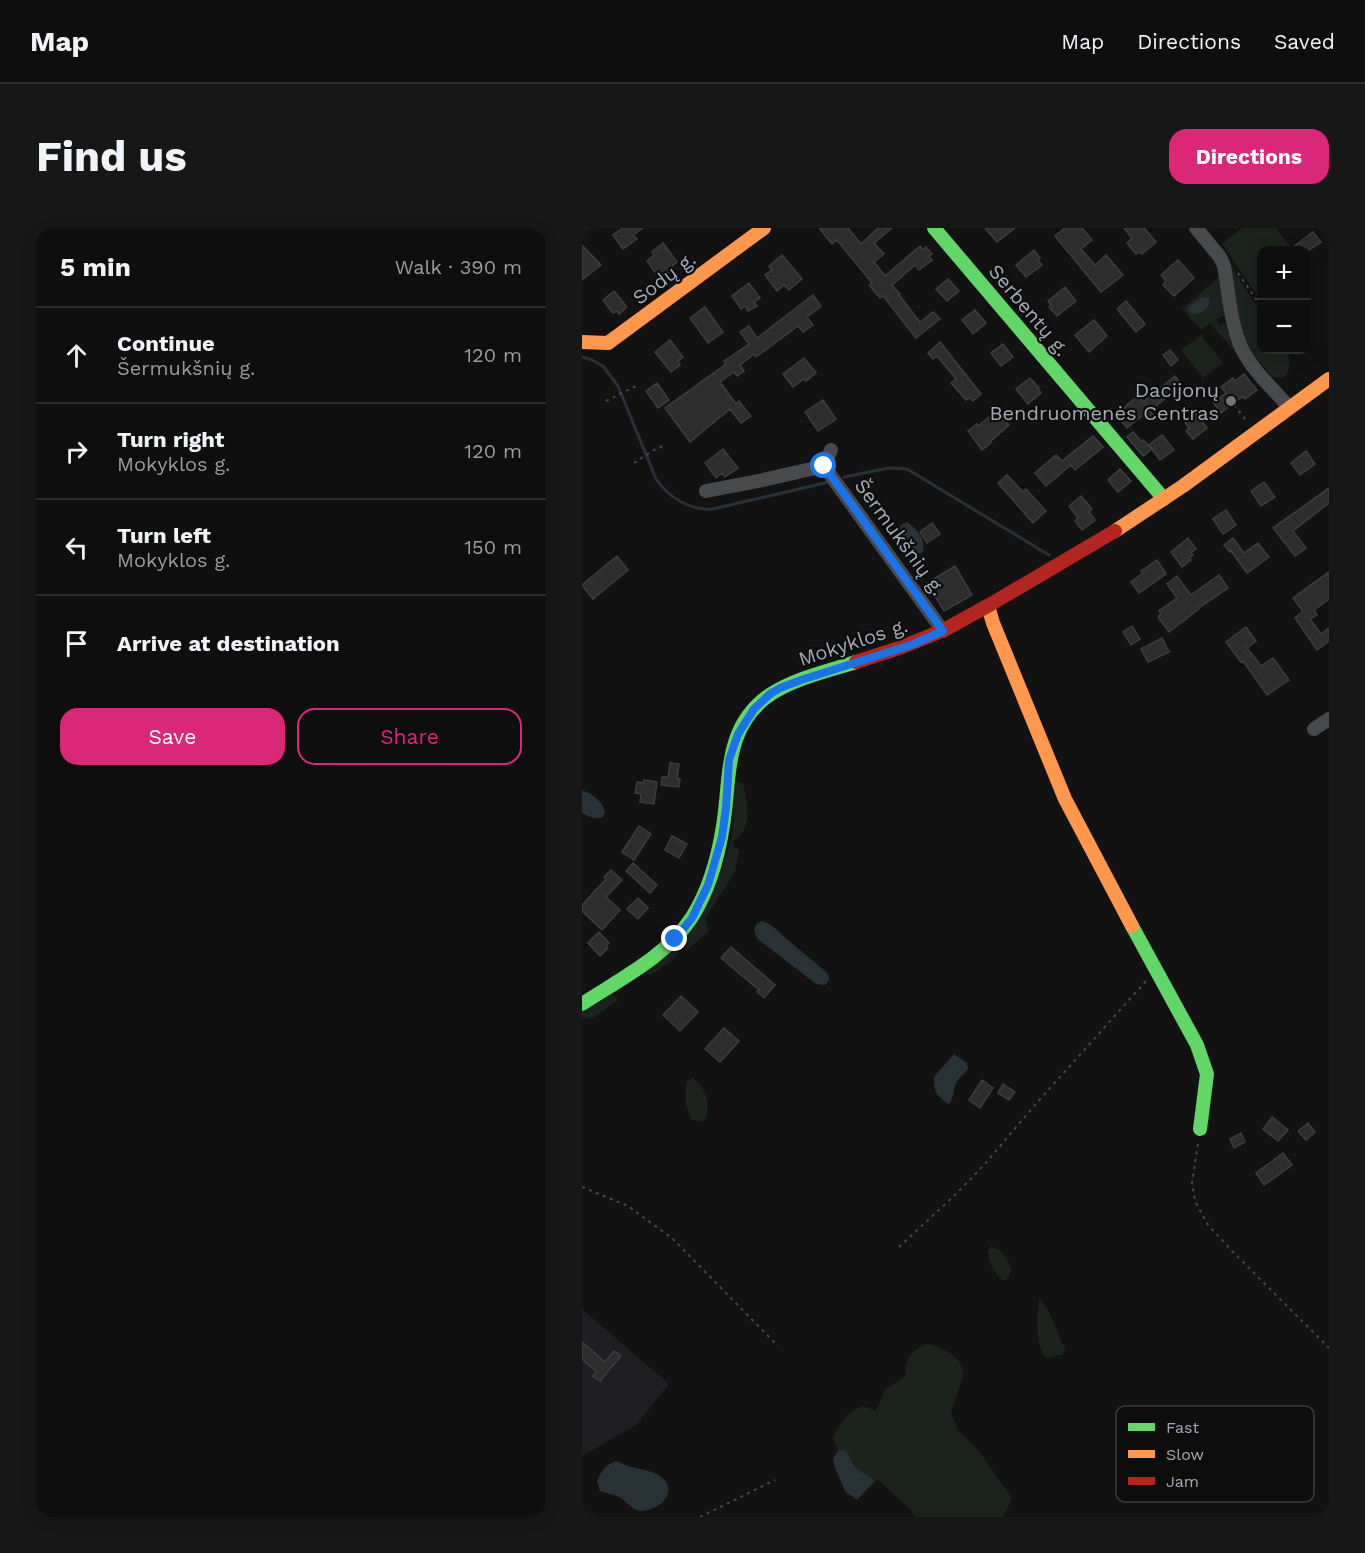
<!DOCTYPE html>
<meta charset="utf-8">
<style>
body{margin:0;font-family:"Work Sans",sans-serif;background:#171717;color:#f1f3f6}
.controls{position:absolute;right:18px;top:18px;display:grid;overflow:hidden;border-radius:12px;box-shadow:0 3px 15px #0003}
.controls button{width:54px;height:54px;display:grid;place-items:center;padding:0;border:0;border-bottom:2px solid #2e2e2e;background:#0e0e0e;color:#f1f3f6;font:30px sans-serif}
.stop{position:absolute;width:18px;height:18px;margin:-14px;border:4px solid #1a73e8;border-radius:50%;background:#fff}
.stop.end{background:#1a73e8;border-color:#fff;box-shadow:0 2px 6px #0008}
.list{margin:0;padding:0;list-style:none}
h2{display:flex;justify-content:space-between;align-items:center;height:78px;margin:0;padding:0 24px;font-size:26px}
h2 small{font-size:20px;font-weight:400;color:#9b9c9e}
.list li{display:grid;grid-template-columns:39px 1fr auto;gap:18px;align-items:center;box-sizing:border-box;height:96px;padding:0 24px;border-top:2px solid #2e2e2e}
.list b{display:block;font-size:22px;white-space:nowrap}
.list p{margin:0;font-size:20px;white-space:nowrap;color:#9b9c9e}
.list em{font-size:20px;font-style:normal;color:#9b9c9e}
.actions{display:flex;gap:12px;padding:18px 24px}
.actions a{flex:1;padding:14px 0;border:2px solid #db2777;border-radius:18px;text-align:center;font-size:21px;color:#db2777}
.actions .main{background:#db2777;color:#fff}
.icon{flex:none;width:33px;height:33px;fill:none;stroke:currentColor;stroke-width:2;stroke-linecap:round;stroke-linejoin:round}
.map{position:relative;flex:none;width:747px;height:1289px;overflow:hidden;border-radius:18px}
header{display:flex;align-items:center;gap:36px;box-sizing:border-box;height:84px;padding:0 30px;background:#0e0e0e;border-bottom:2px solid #2e2e2e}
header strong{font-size:28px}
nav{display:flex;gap:33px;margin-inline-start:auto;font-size:21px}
.intro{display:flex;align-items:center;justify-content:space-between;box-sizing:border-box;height:144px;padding:0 36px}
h1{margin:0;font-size:42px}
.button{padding:15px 27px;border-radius:18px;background:#db2777;color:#fff;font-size:21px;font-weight:700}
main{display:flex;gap:36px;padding:0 36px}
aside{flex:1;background:#0e0e0e;border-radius:18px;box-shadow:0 3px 15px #0003}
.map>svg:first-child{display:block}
.built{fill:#1f1f21}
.green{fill:#1c231d}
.water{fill:#283236}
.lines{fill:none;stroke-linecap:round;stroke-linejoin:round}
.stream{stroke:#283236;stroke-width:3}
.building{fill:#2d2d2e;stroke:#3b3d3f;stroke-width:1.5}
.path{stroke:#484a4d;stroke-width:2;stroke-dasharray:3 4.5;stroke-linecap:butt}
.street{stroke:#47494b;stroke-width:14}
.fast{stroke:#63d668;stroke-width:14}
.slow{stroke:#ff974d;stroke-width:14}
.jam{stroke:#b3261e;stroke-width:14}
.route{stroke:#1a73e8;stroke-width:8}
.poi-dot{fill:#70757c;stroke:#0d0d0e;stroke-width:2}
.labels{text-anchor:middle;stroke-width:4.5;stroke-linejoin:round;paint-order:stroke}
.street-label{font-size:20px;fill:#a3abb4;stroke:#0d0d0e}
.poi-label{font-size:20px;fill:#a3abb4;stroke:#0d0d0e;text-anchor:end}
.key{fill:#0d0d0e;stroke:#3a3c40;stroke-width:1.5}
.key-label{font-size:16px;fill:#a3abb4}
</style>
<header>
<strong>Map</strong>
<nav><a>Map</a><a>Directions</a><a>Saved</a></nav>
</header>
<div class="intro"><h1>Find us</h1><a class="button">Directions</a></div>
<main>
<aside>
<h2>5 min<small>Walk · 390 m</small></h2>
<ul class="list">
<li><svg class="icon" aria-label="ahead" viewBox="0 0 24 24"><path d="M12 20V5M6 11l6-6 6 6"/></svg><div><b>Continue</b><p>Šermukšnių g.</p></div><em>120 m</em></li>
<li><svg class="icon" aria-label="right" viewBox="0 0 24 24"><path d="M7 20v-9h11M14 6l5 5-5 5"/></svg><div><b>Turn right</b><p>Mokyklos g.</p></div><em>120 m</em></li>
<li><svg class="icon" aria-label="left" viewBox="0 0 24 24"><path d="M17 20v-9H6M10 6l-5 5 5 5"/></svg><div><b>Turn left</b><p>Mokyklos g.</p></div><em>150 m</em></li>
<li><svg class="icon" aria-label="arrive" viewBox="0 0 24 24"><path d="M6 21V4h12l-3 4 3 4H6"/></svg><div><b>Arrive at destination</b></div></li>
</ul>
<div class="actions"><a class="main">Save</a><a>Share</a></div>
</aside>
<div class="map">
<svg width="747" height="1289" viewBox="0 0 747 1289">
<rect width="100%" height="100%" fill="#121213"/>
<path class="built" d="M 0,1081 L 87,1156 L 54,1197 L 0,1228 Z"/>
<path class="green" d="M 660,0 L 694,0 L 711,22 L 680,22 L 679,73 L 640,16 Z
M 649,38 L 679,85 L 680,122 L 705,123 C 708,132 710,142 701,150 L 690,149 L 666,119 L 656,95 Z
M 637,49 L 642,87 L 634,92 L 638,97 L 643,94 L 648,110 L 654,125 L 628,95 L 619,102 L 600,81 Z
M 619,107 L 641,135 L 621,150 L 599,122 Z
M 153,554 L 161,555 C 164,570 170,593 159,606 C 157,609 154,611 152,613 L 152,618 L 157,622 L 153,644 L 123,691 L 127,703 L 105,722 L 99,721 L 92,731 L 69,747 L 62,745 L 142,634 L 150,609 L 151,597 L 150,585 Z
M 30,764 L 35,770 L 35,773 L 9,791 L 1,789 L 0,794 L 0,782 Z
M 111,850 C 124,859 131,881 121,894 L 109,891 L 104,876 L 104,854 Z
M 409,1019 C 422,1021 425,1032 430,1042 L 424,1052 L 420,1052 C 412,1045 406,1032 406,1022 Z
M 457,1070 L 465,1080 L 483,1121 L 480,1127 L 464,1130 C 452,1117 456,1088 457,1070 Z
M 344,1116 L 353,1118 L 368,1125 L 377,1133 L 382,1145 L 369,1185 L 376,1202 L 396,1222 L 430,1270 L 421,1289 L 332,1289 L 330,1283 L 296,1252 L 293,1253 L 272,1238 L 267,1227 L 262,1222 L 256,1223 L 251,1211 C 255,1200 266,1180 280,1179 C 284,1178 290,1182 294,1183 L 303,1162 L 324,1147 C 323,1130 328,1124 344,1116 Z"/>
<path class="water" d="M 620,69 L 627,70 L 627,77 L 619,85 L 610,86 L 606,82 L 607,79 Z
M 325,294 C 336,302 344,311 341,324 C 324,334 319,321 311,308 L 319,297 Z
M 0,562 C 10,566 21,573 23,584 L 21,589 C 13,592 8,589 0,585 Z
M 180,693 C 188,695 193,700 199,706 L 244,744 L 247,748 L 247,752 L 243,757 L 234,756 L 177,712 C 170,704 171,697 180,693 Z
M 372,826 L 385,835 L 386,841 C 383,845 379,848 376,852 C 370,859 373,868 367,876 C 354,868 352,864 352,849 Z
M 262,1222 L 267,1227 L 272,1238 L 293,1253 L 275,1272 L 263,1263 L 253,1240 L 251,1230 L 256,1223 Z
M 33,1233 C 39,1234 41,1236 46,1238 C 58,1242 76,1242 84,1254 C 94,1269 72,1284 59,1283 C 50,1282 46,1275 39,1270 C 33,1266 25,1266 18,1263 L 15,1253 C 20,1242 22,1239 33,1233 Z"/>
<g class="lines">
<path class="stream" d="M 0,129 L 10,132 L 21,138 L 36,158 L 74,251 C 86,269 108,283 131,281 L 247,254
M 262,249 L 307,240 L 325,241 L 467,327"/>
</g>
<path class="building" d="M 41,0 L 61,0 L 51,7 L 55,11 L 41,21 L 31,7 Z
M 237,0 L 266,0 L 279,16 L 296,0 L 310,0 L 292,15 L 302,26 L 292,34 L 303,48 L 338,18 L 341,22 L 344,19 L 350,26 L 347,28 L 350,32 L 337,42 L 333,37 L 310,57 L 318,66 L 317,67 L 338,94 L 351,84 L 358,91 L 334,110 L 301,68 L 298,70 L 287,57 L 290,55 L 255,12 L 250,16 Z
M 403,0 L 433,0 L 415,14 Z
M 483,0 L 500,0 L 510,12 L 499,21 L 513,37 L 524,27 L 541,47 L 519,64 L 473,8 Z
M 542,0 L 562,0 L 574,14 L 560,26 L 557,24 L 554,26 L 545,15 L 550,10 Z
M 731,4 L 739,14 L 727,22 L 707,22 Z
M 81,15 L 95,34 L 90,38 L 92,41 L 78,51 L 65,33 L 72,27 L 70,24 Z
M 0,17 L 19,37 L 0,52 Z
M 452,22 L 458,30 L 456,32 L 460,37 L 444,49 L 434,37 Z
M 200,27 L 220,51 L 207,62 L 202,57 L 195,63 L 183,47 L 190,42 L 187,38 Z
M 596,32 L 612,50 L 592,68 L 581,57 L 584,53 L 579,47 Z
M 366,51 L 377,63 L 365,73 L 354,61 Z
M 167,55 L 178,70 L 172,74 L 175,78 L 166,83 L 163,78 L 159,81 L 150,68 Z
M 483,59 L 494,73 L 475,88 L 467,79 L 469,77 L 466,73 Z
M 32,63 L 45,79 L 37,86 L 35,83 L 31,85 L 21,72 Z
M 231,67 L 239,78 L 225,89 L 231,97 L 221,104 L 216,98 L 174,129 L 172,126 L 158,137 L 162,143 L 155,148 L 152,144 L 138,154 L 154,176 L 157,173 L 169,188 L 159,195 L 148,181 L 108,214 L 83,180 L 144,136 L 142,133 L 167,116 L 158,104 L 167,98 L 175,110 Z
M 544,73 L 563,96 L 554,104 L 535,81 Z
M 123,79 L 141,104 L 126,115 L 108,90 Z
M 393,82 L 404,95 L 391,106 L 380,92 Z
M 512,92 L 525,108 L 507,124 L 493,107 Z
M 88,112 L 101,129 L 96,133 L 98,137 L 89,144 L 73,124 Z
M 358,114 L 399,166 L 391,173 L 387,170 L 384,172 L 369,155 L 374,151 L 355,128 L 351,131 L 346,125 Z
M 421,116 L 431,129 L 419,138 L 409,125 Z
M 588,122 L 596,132 L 589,138 L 581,127 Z
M 222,130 L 234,145 L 224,153 L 222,151 L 211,159 L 201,146 Z
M 662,146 L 675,162 L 663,171 L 661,168 L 639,185 L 631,174 L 644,165 L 639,159 L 651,150 L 653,153 Z
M 593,148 L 600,157 L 568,183 L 572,188 L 566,193 L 561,187 L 545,200 L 534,186 L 556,168 L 561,174 Z
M 448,150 L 457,160 L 456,161 L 459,165 L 446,176 L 434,161 Z
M 75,155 L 87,172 L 76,180 L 64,163 Z
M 241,172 L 254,191 L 236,203 L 223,184 Z
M 418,180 L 428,191 L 424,194 L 427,197 L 408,214 L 409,215 L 400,222 L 386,203 L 395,196 L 396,198 Z
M 613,185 L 625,200 L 611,211 L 604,203 L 607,200 L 602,193 Z
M 551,204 L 559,213 L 561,212 L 570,221 L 561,228 L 545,209 Z
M 580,207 L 592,222 L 578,232 L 567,217 Z
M 511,208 L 521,219 L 493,242 L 489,237 L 464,258 L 453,245 L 474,227 L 480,233 Z
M 141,221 L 156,240 L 143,249 L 140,245 L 134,250 L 123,235 Z
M 724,223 L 733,236 L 718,247 L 709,235 Z
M 538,241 L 549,253 L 536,264 L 526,252 Z
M 425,247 L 441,264 L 444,261 L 464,283 L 451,295 L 416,255 Z
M 682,254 L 693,269 L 679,278 L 669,263 Z
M 747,260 L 747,275 L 711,303 L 724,320 L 713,328 L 691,300 Z
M 499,268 L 510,281 L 507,284 L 513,292 L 500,302 L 493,293 L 496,290 L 487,278 Z
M 644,282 L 654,297 L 641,306 L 631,291 Z
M 350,295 L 358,306 L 345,315 L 338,304 Z
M 606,310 L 614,321 L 609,324 L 611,327 L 607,330 L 609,332 L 600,339 L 589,324 Z
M 651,310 L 662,325 L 676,315 L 687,329 L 665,345 L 649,323 L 648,324 L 642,317 Z
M 35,328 L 46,342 L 11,371 L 0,357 Z
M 575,332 L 584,346 L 557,365 L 549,354 L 561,345 L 559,343 Z
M 373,338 L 390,367 L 362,383 L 345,355 Z
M 747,344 L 747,371 L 732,382 L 735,387 L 728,391 L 739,406 L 747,400 L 747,413 L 735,422 L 713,390 L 720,384 L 720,382 L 711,370 Z
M 637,347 L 646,360 L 617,380 L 617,381 L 587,404 L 576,389 L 579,386 L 577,383 L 595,370 L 585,356 L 595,348 L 609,367 Z
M 550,398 L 558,411 L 549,417 L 541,404 Z
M 664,399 L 674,413 L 665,420 L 679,438 L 691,430 L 707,452 L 685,467 L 661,433 L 659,434 L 644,414 Z
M 580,410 L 587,424 L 566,434 L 559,421 Z
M 88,535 L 97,536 L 95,550 L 98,551 L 97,559 L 79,557 L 80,549 L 86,549 Z
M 62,552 L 75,554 L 72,576 L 58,574 L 59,566 L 53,565 L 55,554 L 62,555 Z
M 57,598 L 69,606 L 52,632 L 40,624 Z
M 90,608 L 105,616 L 97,630 L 83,622 Z
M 51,635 L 75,657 L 68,665 L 44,643 Z
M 29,642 L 40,652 L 24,669 L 38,682 L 20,702 L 0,683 L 0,677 L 24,651 L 22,649 Z
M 56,670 L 66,680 L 56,691 L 45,681 Z
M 17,704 L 27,715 L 24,718 L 26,720 L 18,728 L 6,715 Z
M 149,719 L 193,757 L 182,770 L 175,764 L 177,762 L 139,730 Z
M 99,768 L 116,784 L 98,803 L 81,787 Z
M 142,800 L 157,813 L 138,834 L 123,821 Z
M 400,852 L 411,860 L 398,880 L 387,872 Z
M 421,856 L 433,864 L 427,872 L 416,865 Z
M 690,889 L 706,902 L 696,913 L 681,901 Z
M 726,895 L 733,904 L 724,912 L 716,903 Z
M 659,905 L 663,914 L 652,920 L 648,911 Z
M 701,925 L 710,937 L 682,957 L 674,945 Z
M 0,1114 L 23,1134 L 32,1123 L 39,1128 L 18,1153 L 11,1148 L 15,1144 L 0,1131 Z"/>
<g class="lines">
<path class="path" d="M 656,45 L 680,80
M 24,173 L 54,158
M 652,177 L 664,192
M 52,235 L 72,222 L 81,218
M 616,916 L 610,955 L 613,973 L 626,997 L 650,1023 L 747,1120
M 0,959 L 46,978 L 91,1011 L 196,1118
M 317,1019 L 372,968 L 402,937 L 452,878 L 564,753
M 118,1289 L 193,1252"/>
<path class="street" d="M 614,0 L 638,29 L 642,38 C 647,66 648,95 660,121 C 671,143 691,161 707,179
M 249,222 L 242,238 L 361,403
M 124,263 L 181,252 L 242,238
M 732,501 L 747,491"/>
<path class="fast" d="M 352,0 L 582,271
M 550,698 L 615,817 L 625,846 L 618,901
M 0,776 C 38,751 85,728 110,689 C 127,662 136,630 141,598 C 149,550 141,498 189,466 C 214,450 246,443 274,434"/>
<path class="slow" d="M 0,114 L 26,115 L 182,0
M 533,303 L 601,258 L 747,151
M 406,378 L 411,395 L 483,571 L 550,698"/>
<path class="jam" d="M 274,434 L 320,419 L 362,402 L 409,376 L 533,303"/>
</g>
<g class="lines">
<path class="route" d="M 93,711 L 110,690 L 126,657 L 140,609 L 144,580 L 147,532 L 156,506 L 172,481 L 188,466 L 198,460 L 219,452 L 329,417 L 361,403 L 242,238"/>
</g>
<circle class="poi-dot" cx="649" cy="173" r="6"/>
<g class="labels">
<g class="street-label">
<text transform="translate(82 50) rotate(-37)" y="7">Sodų g.</text>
<text transform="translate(447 82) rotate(50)" y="7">Serbentų g.</text>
<text transform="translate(318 309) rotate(54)" y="7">Šermukšnių g.</text>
<text transform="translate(271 414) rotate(-18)" y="7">Mokyklos g.</text>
</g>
<g class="poi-label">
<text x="637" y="169">Dacijonų<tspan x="637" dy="23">Bendruomenės Centras</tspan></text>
</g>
</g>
<rect x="534" y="1178" width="198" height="96" rx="9" class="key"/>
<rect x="546" y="1195" width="27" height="8" fill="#63d668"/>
<rect x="546" y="1222" width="27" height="8" fill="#ff974d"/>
<rect x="546" y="1249" width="27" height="8" fill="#b3261e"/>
<g class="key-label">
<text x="584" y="1205">Fast</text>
<text x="584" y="1232">Slow</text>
<text x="584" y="1259">Jam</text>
</g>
</svg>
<div class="controls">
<button>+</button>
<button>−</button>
</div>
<div class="stop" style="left:242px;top:238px"></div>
<div class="stop end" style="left:93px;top:711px"></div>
</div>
</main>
